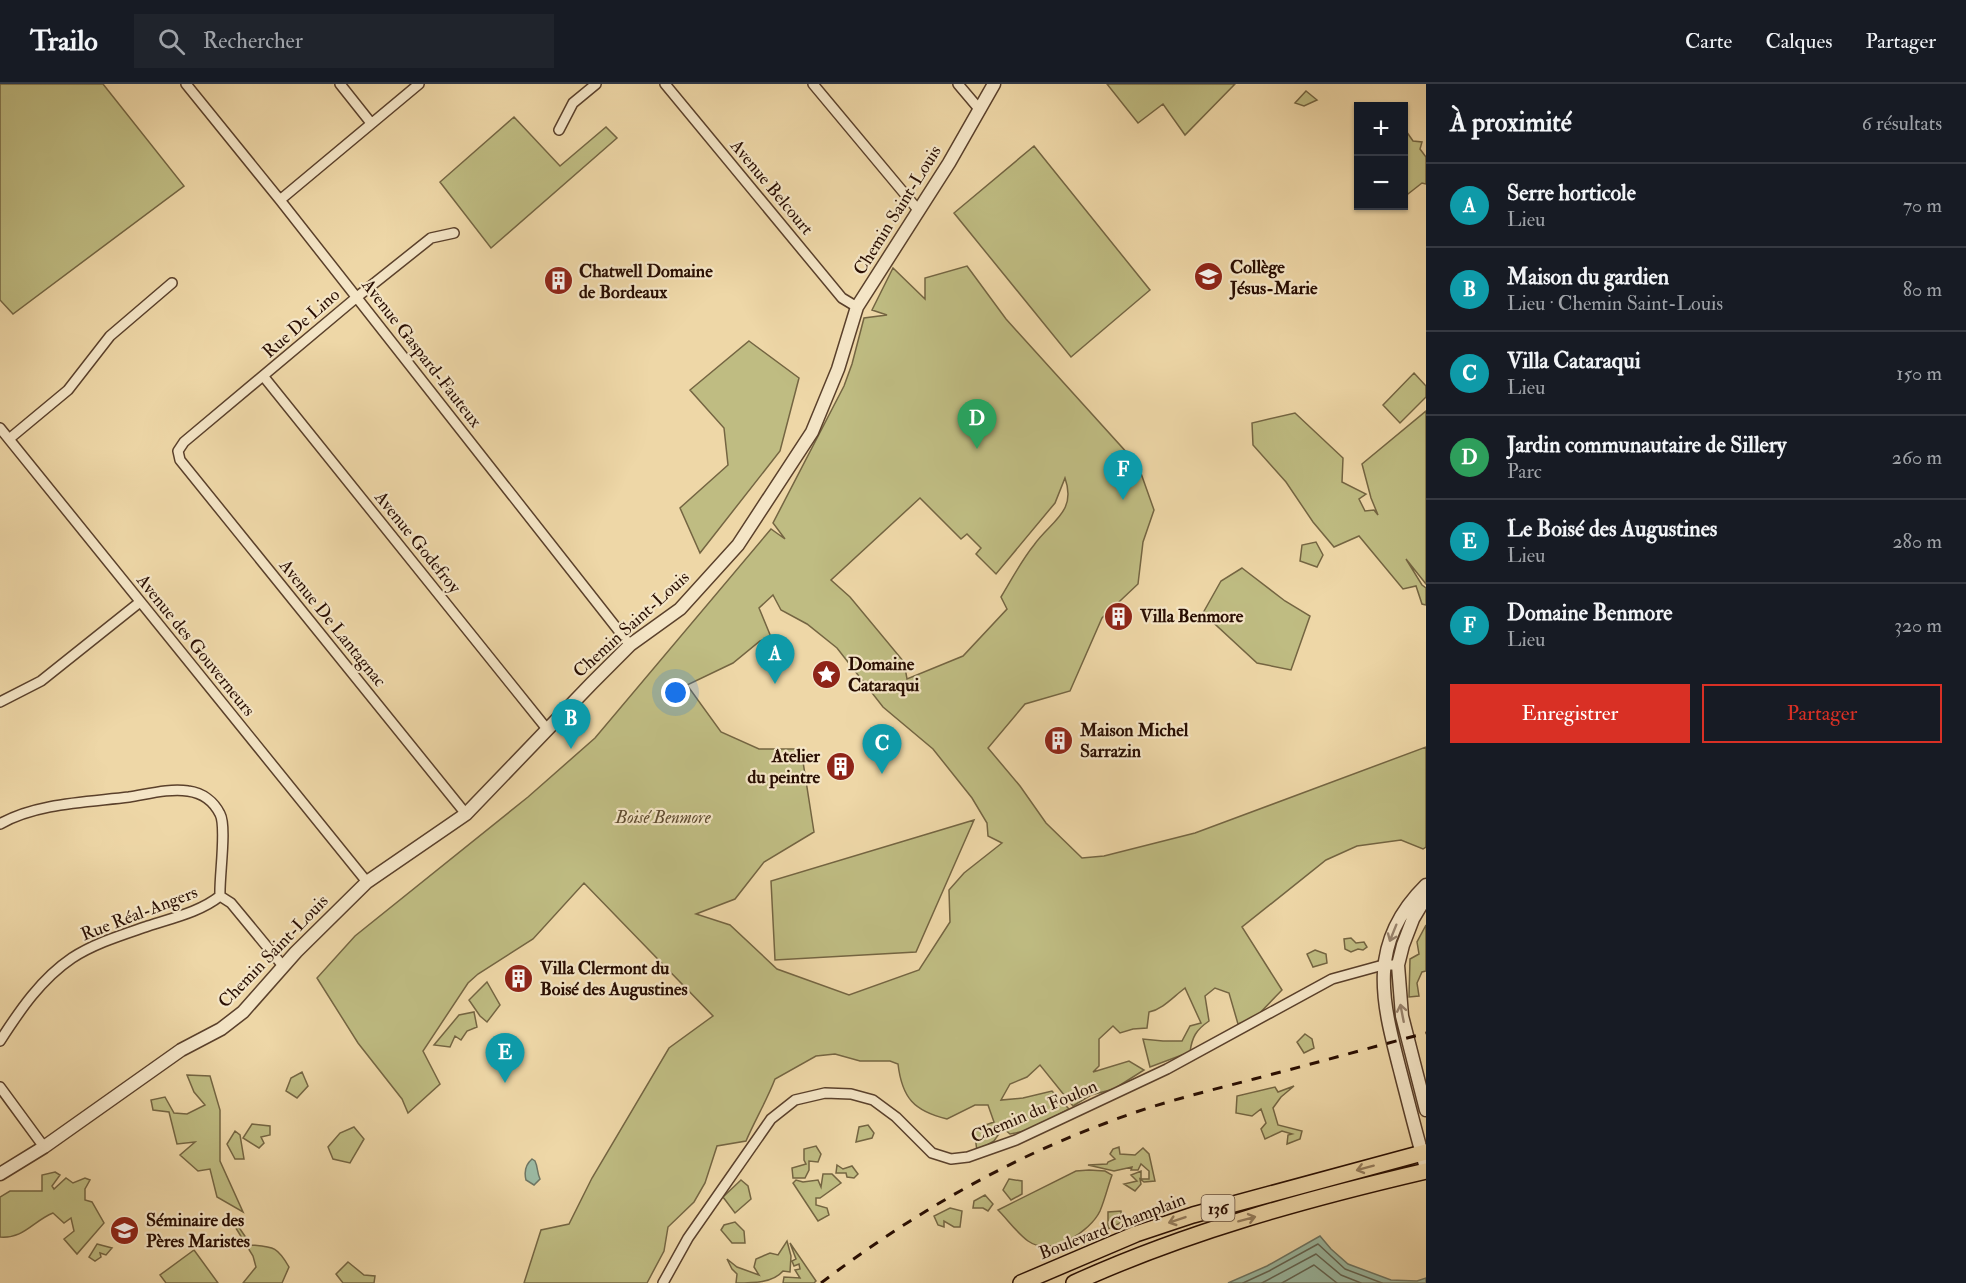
<!DOCTYPE html>
<html lang="fr">
<meta charset="utf-8">
<style>
body{margin:0;font-family:"IM FELL Double Pica",serif;background:#20242c;color:#f1f3f6}
.controls{position:absolute;right:18px;top:18px;display:grid;overflow:hidden;border-radius:0px;box-shadow:0 2px 4px #0004}
.controls button{width:54px;height:54px;display:grid;place-items:center;padding:0;border:0;border-bottom:2px solid #363941;background:#171b24;color:#f1f3f6;font:30px sans-serif}
.you{position:absolute;left:676px;top:609px;width:21px;height:21px;margin:-15px;border:4px solid #fff;border-radius:50%;background:#1a73e8;box-shadow:0 0 0 9px #1a73e833}
.badge{display:grid;place-items:center;width:39px;height:39px;border-radius:50%;background:#d93025;color:#fff;font-size:20px;font-weight:700}
.pin{position:absolute;translate:-50% -50px;filter:drop-shadow(0 2px 3px #0008)}
.pin::after{content:'';position:absolute;top:32px;width:21px;height:18px;background:inherit;clip-path:polygon(0 0,100% 0,50% 100%)}
.list{margin:0;padding:0;list-style:none}
h2{display:flex;justify-content:space-between;align-items:center;height:78px;margin:0;padding:0 24px;font-size:26px}
h2 small{font-size:20px;font-weight:400;color:#9ea1a6}
.list li{display:grid;grid-template-columns:39px 1fr auto;gap:18px;align-items:center;box-sizing:border-box;height:84px;padding:0 24px;border-top:2px solid #363941}
.list b{display:block;font-size:22px;white-space:nowrap}
.list p{margin:0;font-size:20px;white-space:nowrap;color:#9ea1a6}
.list em{font-size:20px;font-style:normal;color:#9ea1a6}
.actions{display:flex;gap:12px;padding:18px 24px}
.actions a{flex:1;padding:14px 0;border:2px solid #d93025;border-radius:0px;text-align:center;font-size:21px;color:#d93025}
.actions .main{background:#d93025;color:#fff}
.icon{flex:none;width:33px;height:33px;fill:none;stroke:currentColor;stroke-width:2;stroke-linecap:round;stroke-linejoin:round}
.map{position:relative;flex:none;width:1426px;height:1199px;overflow:hidden}
header{display:flex;align-items:center;gap:36px;box-sizing:border-box;height:84px;padding:0 30px;background:#171b24;border-bottom:2px solid #363941}
header strong{font-size:28px}
nav{display:flex;gap:33px;margin-inline-start:auto;font-size:21px}
.search{width:420px;height:54px;background:#20242c;display:flex;align-items:center;gap:15px;box-sizing:border-box;padding:0 21px;border-radius:0px;color:#9ea1a6;font-size:22px}
main{display:flex}
aside{flex:1;background:#171b24}
.map>svg:first-child{display:block}
.green{fill:#bfbc82;stroke:#746542;stroke-width:1.5;fill-rule:evenodd}
.water{fill:#9bbaa3;stroke:#6d7563;stroke-width:1.5}
.lines{fill:none;stroke-linecap:round;stroke-linejoin:round}
.shore{stroke:#626452;stroke-width:1.5}
.minor-casing{stroke:#5a402b;stroke-width:12}
.tertiary-casing{stroke:#5a402b;stroke-width:15}
.primary-casing{stroke:#290e02;stroke-width:18}
.minor{stroke:#f4e5c6;stroke-width:9}
.tertiary{stroke:#f4e5c6;stroke-width:12}
.primary{stroke:#eed7a7;stroke-width:15}
.rail{stroke:#290e02;stroke-width:3;stroke-dasharray:10 10;stroke-linecap:butt}
.oneway{stroke:#99846e}
.oneway2{stroke:#957d5d}
.labels{text-anchor:middle;stroke-width:4.5;stroke-linejoin:round;paint-order:stroke}
.shield{fill:#f4e5c6;stroke:#664e3d;stroke-width:1.5}
.shield-label{font-size:16px;font-weight:bold;fill:#290e02}
.street-label{font-size:18px;fill:#290e02;stroke:#f4e5c6}
.poi-label{font-size:18px;font-weight:bold;fill:#290e02;stroke:#f4e5c6;text-anchor:start}
.park-label{font-size:18px;font-style:italic;fill:#5e4b2f;stroke:#f4e5c6}
</style>
<header>
<strong>Trailo</strong>
<div class="search"><svg class="icon" aria-label="search" viewBox="0 0 24 24"><circle cx="10" cy="10" r="6"/><path d="M15 15l6 6"/></svg>Rechercher</div>
<nav><a>Carte</a><a>Calques</a><a>Partager</a></nav>
</header>
<main>
<div class="map">
<svg width="1426" height="1199" viewBox="0 0 1426 1199">
<rect width="100%" height="100%" fill="#eed7a7"/>
<filter id="stains"><feTurbulence type="fractalNoise" baseFrequency=".00333" numOctaves="4"/><feColorMatrix values="0 0 0 0 .2 0 0 0 0 .09 0 0 0 0 .02 0 0 0 .5 -.17"/></filter>
<radialGradient id="worn" r=".72"><stop offset=".6" stop-color="#630" stop-opacity="0"/><stop offset="1" stop-color="#630" stop-opacity=".3"/></radialGradient>
<path class="green" d="M 0,0 L 103,0 L 184,102 L 13,230 L 0,216 Z
M 1107,0 L 1235,0 L 1185,51 L 1163,20 L 1138,39 Z
M 1306,7 L 1317,16 L 1304,22 L 1295,19 Z
M 514,33 L 560,82 L 606,43 L 617,54 L 491,164 L 440,98 Z
M 1404,44 L 1413,57 L 1422,58 L 1420,65 L 1426,73 L 1426,100 L 1422,99 L 1408,110 L 1404,104 Z
M 1034,62 L 1150,206 L 1071,273 L 954,129 Z
M 967,182 L 1006,235 L 1138,381 L 1154,426 L 1143,458 L 1138,500 L 1102,534 L 1070,607 L 1025,620 L 988,664 L 1020,702 L 1046,739 L 1082,774 L 1104,772 L 1195,749 L 1426,663 L 1426,763 L 1423,765 L 1401,756 L 1357,762 L 1326,776 L 1242,843 L 1282,906 L 1254,935 L 1238,940 L 1229,909 L 1215,904 L 1205,912 L 1209,937 C 1196,946 1192,953 1190,968 L 1150,983 L 1143,955 L 1163,957 L 1182,957 L 1190,942 L 1201,939 L 1185,904 C 1173,913 1163,925 1149,928 L 1147,944 L 1133,945 L 1120,949 L 1113,942 L 1099,955 L 1099,982 L 1093,988 L 1129,977 L 1144,986 L 1114,1005 L 1091,1011 L 1073,1022 L 1040,981 L 1027,993 L 1010,1000 L 1001,1016 L 1023,1014 L 1052,1007 L 1069,1025 L 1030,1046 L 1010,1050 L 1003,1044 L 994,1057 L 977,1067 L 974,1045 L 994,1038 L 988,1021 L 975,1021 L 947,1035 C 914,1027 902,1014 898,980 L 890,977 L 860,977 L 835,970 L 816,972 L 775,995 C 767,1016 755,1036 746,1057 L 717,1062 L 705,1099 L 694,1118 L 668,1143 L 664,1167 L 647,1199 L 524,1199 L 541,1146 L 569,1140 L 592,1094 L 669,964 L 713,932 L 584,799 L 533,855 L 478,890 L 468,899 L 423,967 L 440,1000 L 408,1029 L 402,1015 L 358,959 L 317,894 L 355,852 L 528,713 L 595,654 L 771,445 L 785,455 L 773,439 L 844,302 L 852,280 L 864,234 L 887,231 L 872,226 L 893,184 L 925,215 L 925,194 ZM 1065,394 C 1077,428 1051,437 1034,461 C 1021,477 1012,495 1001,513 L 1007,525 L 963,572 L 907,595 L 904,578 L 850,513 L 831,496 L 920,414 L 961,455 L 967,450 L 981,464 L 976,470 L 996,490 L 1055,419 ZM 773,511 L 781,526 L 807,540 L 837,564 L 883,623 L 933,665 L 972,714 L 987,739 L 988,752 L 1002,759 L 964,789 L 949,806 L 950,838 L 919,886 L 849,911 L 777,885 L 730,841 L 696,830 L 735,815 L 764,778 L 814,748 L 801,665 L 759,665 L 721,648 L 687,601 L 733,579 L 760,557 L 771,553 L 759,524 Z
M 749,257 L 799,294 L 780,367 L 700,469 L 680,424 L 728,381 L 724,344 L 690,306 Z
M 1414,289 L 1426,302 L 1426,313 L 1400,339 L 1383,321 Z
M 1426,327 L 1426,500 L 1406,475 L 1422,501 L 1426,504 L 1426,521 L 1422,520 L 1416,502 L 1403,505 L 1359,452 L 1334,463 L 1313,438 L 1286,398 L 1253,361 L 1252,339 L 1295,329 L 1343,374 L 1342,398 L 1366,410 L 1359,415 L 1365,427 L 1374,426 L 1378,431 L 1371,414 L 1362,380 Z
M 1316,458 L 1323,471 L 1317,483 L 1300,477 L 1302,461 Z
M 1242,484 L 1285,517 L 1310,532 L 1291,586 L 1257,579 L 1203,529 L 1221,497 Z
M 974,736 L 916,868 L 775,876 L 771,797 Z
M 1426,841 L 1426,887 L 1422,888 L 1417,899 L 1419,912 L 1409,913 L 1410,875 L 1419,870 L 1417,858 Z
M 1351,854 L 1356,859 L 1364,858 L 1367,863 L 1363,866 L 1358,865 L 1351,868 L 1345,865 L 1344,855 Z
M 1315,866 L 1326,870 L 1327,879 L 1313,883 L 1307,870 Z
M 487,898 L 500,921 L 487,938 L 480,932 L 469,916 Z
M 474,928 L 477,943 L 467,947 L 461,956 L 455,952 L 450,963 L 434,961 L 459,931 Z
M 1305,950 L 1312,955 L 1314,964 L 1304,969 L 1297,958 Z
M 302,988 L 308,1002 L 297,1014 L 286,1007 L 291,994 Z
M 187,991 L 210,992 L 220,1026 L 220,1077 L 243,1128 L 217,1113 L 210,1085 L 198,1087 L 180,1071 L 195,1058 L 177,1060 L 169,1028 L 153,1026 L 151,1016 L 165,1013 L 174,1029 L 187,1030 L 205,1021 L 194,1008 Z
M 1294,1002 L 1281,1013 L 1273,1024 L 1278,1041 L 1302,1047 L 1300,1055 L 1287,1060 L 1288,1051 L 1292,1050 L 1282,1047 L 1265,1055 L 1261,1045 L 1266,1039 L 1261,1025 L 1252,1032 L 1236,1029 L 1237,1012 L 1275,1003 L 1278,1008 Z
M 252,1040 L 270,1042 L 270,1051 L 261,1053 L 264,1059 L 259,1064 L 243,1054 Z
M 868,1041 L 874,1049 L 872,1054 L 856,1058 L 859,1043 Z
M 354,1043 L 364,1055 L 350,1079 L 333,1075 L 328,1063 L 340,1049 Z
M 235,1047 L 240,1051 L 244,1075 L 235,1075 L 227,1060 Z
M 816,1062 L 821,1070 L 818,1078 L 809,1077 L 809,1086 L 805,1094 L 793,1094 L 792,1084 L 806,1080 L 804,1076 L 804,1065 Z
M 1119,1063 L 1120,1070 L 1135,1071 L 1143,1064 L 1149,1070 L 1155,1097 L 1144,1098 L 1140,1095 L 1141,1100 L 1135,1107 L 1124,1100 L 1137,1097 L 1131,1091 L 1141,1087 L 1141,1095 L 1149,1095 L 1149,1087 L 1141,1080 L 1138,1086 L 1131,1086 L 1132,1083 L 1114,1087 L 1088,1081 L 1107,1080 L 1108,1078 L 1115,1075 L 1110,1070 L 1113,1065 Z
M 837,1081 L 843,1085 L 852,1082 L 858,1090 L 854,1094 L 847,1093 L 846,1089 L 836,1089 Z
M 1089,1086 L 1105,1087 L 1112,1091 C 1108,1102 1105,1115 1100,1127 C 1090,1148 1051,1173 1028,1157 C 1017,1149 1008,1136 998,1126 L 1076,1087 Z
M 55,1088 L 60,1091 L 52,1102 L 54,1105 L 66,1094 L 73,1099 L 85,1094 L 90,1096 L 85,1105 L 85,1116 L 92,1118 L 104,1139 L 77,1170 L 64,1155 L 74,1147 L 71,1134 L 64,1139 L 53,1129 C 33,1137 24,1155 0,1153 L 0,1113 L 10,1107 L 42,1107 L 42,1091 Z
M 823,1090 L 832,1090 L 841,1099 L 820,1114 L 816,1114 L 816,1121 L 827,1124 L 829,1131 L 818,1137 L 793,1099 L 796,1096 L 803,1098 L 818,1096 L 821,1103 Z
M 1009,1095 L 1022,1097 L 1022,1110 L 1011,1116 L 1003,1106 Z
M 741,1096 L 748,1102 L 751,1115 L 735,1129 L 723,1113 Z
M 985,1111 L 993,1120 L 988,1127 L 983,1124 L 973,1124 L 974,1117 Z
M 950,1124 L 962,1127 L 960,1143 L 954,1143 L 944,1137 L 944,1143 L 938,1141 L 934,1132 Z
M 1121,1127 L 1122,1138 L 1108,1145 L 1108,1128 Z
M 231,1136 L 236,1139 L 251,1161 C 273,1163 277,1162 289,1183 L 282,1199 L 243,1199 L 256,1183 L 253,1172 Z
M 735,1138 L 744,1147 L 745,1159 L 732,1159 L 721,1146 L 724,1141 Z
M 787,1157 L 791,1172 L 790,1188 L 783,1187 C 773,1199 753,1199 736,1199 L 737,1190 L 732,1185 L 727,1175 L 737,1183 L 759,1191 L 754,1183 L 756,1175 L 770,1169 L 778,1171 Z
M 790,1159 L 816,1197 L 814,1199 L 783,1199 L 784,1193 L 800,1194 L 795,1186 L 800,1185 L 799,1180 L 794,1182 L 792,1177 L 796,1175 Z
M 97,1160 L 112,1164 L 106,1171 L 100,1169 L 101,1173 L 95,1177 L 89,1173 Z
M 194,1166 L 218,1199 L 166,1199 L 160,1191 Z
M 348,1178 L 364,1191 L 375,1192 L 374,1199 L 343,1199 L 336,1190 Z"/>
<path class="water" d="M 532,1075 L 535,1077 C 538,1083 537,1089 540,1095 L 534,1101 L 526,1096 C 524,1088 525,1081 532,1075 Z
M 1320,1152 L 1331,1165 L 1348,1180 L 1391,1196 L 1417,1197 L 1426,1194 L 1426,1199 L 1228,1199 L 1267,1182 Z"/>
<g class="lines">
<path class="shore" d="M 1243,1199 L 1269,1187 L 1318,1160 L 1345,1185 L 1382,1199
M 1262,1199 L 1316,1170 L 1341,1191 L 1361,1199
M 1282,1199 L 1314,1181 L 1337,1199"/>
<defs>
<path id="minor" d="M 186,0 L 280,116 L 630,561
M 340,0 L 371,39
M 665,0 L 842,214 L 857,223
M 813,0 L 919,127
M 958,0 L 980,26
M 559,46 L 573,19 L 596,0
M 280,116 L 419,0
M 454,149 L 431,154 L 357,213 L 184,358 L 178,367 L 180,376 L 466,730
M 264,293 L 547,645
M 0,344 L 367,798
M 9,355 L 68,306 L 110,252 L 172,199
M 0,618 L 41,597 L 140,518
M 0,740 C 36,719 89,718 129,713 C 148,710 170,704 188,707 C 203,709 214,718 220,730 C 227,743 219,793 220,812
M 220,812 L 231,819 L 283,882
M 0,957 C 20,926 41,895 72,874 C 95,859 122,851 148,842 C 172,834 200,828 220,812
M 0,1003 L 44,1063
M 663,1199 L 688,1154 L 771,1035 L 795,1016 L 825,1009 L 851,1010 L 873,1016 L 896,1033 L 932,1069 L 951,1075 L 968,1073 L 1016,1056 L 1167,985 L 1332,895 L 1383,881 L 1398,881"/>
<path id="tertiary" d="M 1426,801 C 1366,860 1382,917 1401,990 C 1409,1021 1417,1053 1426,1084
M 1426,813 L 1413,835 L 1403,861 L 1398,881 L 1402,932 L 1426,1026
M 0,1090 L 44,1063 L 181,966 L 221,945 L 243,928 L 296,868 L 367,798 L 466,730 L 592,599 L 630,561 L 680,525 L 738,461 L 812,348 L 838,285 L 857,223 L 949,79 L 994,0"/>
<path id="primary" d="M 1021,1199 L 1136,1150 L 1193,1131 L 1426,1068
M 1074,1199 C 1186,1148 1306,1115 1426,1087"/>
</defs>
<use href="#minor" class="minor-casing"/>
<use href="#tertiary" class="tertiary-casing"/>
<use href="#primary" class="primary-casing"/>
<use href="#minor" class="minor"/>
<use href="#tertiary" class="tertiary"/>
<use href="#primary" class="primary"/>
<path class="rail" d="M 821,1199 C 908,1133 1003,1077 1106,1039 C 1154,1020 1204,1008 1254,995 C 1312,980 1369,964 1426,949"/>
</g>
<defs><path id="oneway-shaft" d="M-6 0H5M1.5-3L5.5 0L1.5 3" fill="none" stroke-width="1.6" stroke-linecap="round" stroke-linejoin="round" transform="scale(1.5)"/></defs>
<g class="oneway">
<use href="#oneway-shaft" transform="translate(1393 849) rotate(112)"/>
<use href="#oneway-shaft" transform="translate(1402 929) rotate(-101)"/>
</g>
<g class="oneway2">
<use href="#oneway-shaft" transform="translate(1365 1084) rotate(165)"/>
<use href="#oneway-shaft" transform="translate(1247 1135) rotate(-15)"/>
<use href="#oneway-shaft" transform="translate(1177 1136) rotate(161)"/>
</g>
<defs>
<symbol id="school-disc" viewBox="-11 -11 22 22"><circle r="9.5" fill="#8f2418" stroke="#f4e5c6"/><path d="M0-5L7-2L0 1L-7-2ZM-4 1L0 2.5L4 1V4Q0 6-4 4Z" fill="#fff"/></symbol>
<symbol id="building-disc" viewBox="-11 -11 22 22"><circle r="9.5" fill="#8f2418" stroke="#f4e5c6"/><path d="M-4-6H4V6H1V3H-1V6H-4ZM-2.5-4.3h1.7v1.8h-1.7ZM.8-4.3h1.7v1.8H.8ZM-2.5-1h1.7V.8h-1.7ZM.8-1h1.7V.8H.8Z" fill="#fff"/></symbol>
<symbol id="sight-disc" viewBox="-11 -11 22 22"><circle r="9.5" fill="#8f2418" stroke="#f4e5c6"/><path d="M0-6L1.8-2.2L6-1.7L2.9 1.2L3.7 5.4L0 3.3L-3.7 5.4L-2.9 1.2L-6-1.7L-1.8-2.2Z" fill="#fff"/></symbol>
</defs>
<g fill-rule="evenodd">
<use href="#school-disc" x="1192" y="176" width="33" height="33"/>
<use href="#building-disc" x="542" y="180" width="33" height="33"/>
<use href="#building-disc" x="1102" y="516" width="33" height="33"/>
<use href="#sight-disc" x="810" y="574" width="33" height="33"/>
<use href="#building-disc" x="1042" y="640" width="33" height="33"/>
<use href="#building-disc" x="824" y="666" width="33" height="33"/>
<use href="#building-disc" x="502" y="878" width="33" height="33"/>
<use href="#school-disc" x="108" y="1130" width="33" height="33"/>
</g>
<g class="labels">
<rect class="shield" x="1201.5" y="1111" width="33" height="26" rx="4.5"/>
<g class="shield-label">
<text x="1218" y="1130">136</text>
</g>
<g class="street-label">
<text transform="translate(772 103) rotate(50)" y="6">Avenue Belcourt</text>
<text transform="translate(897 126) rotate(-58)" y="6">Chemin Saint-Louis</text>
<text transform="translate(301 239) rotate(-41)" y="6">Rue De Lino</text>
<text transform="translate(422 269) rotate(52)" y="6">Avenue Gaspard-Fauteux</text>
<text transform="translate(418 458) rotate(51)" y="6">Avenue Godefroy</text>
<text transform="translate(333 539) rotate(51)" y="6">Avenue De Lantagnac</text>
<text transform="translate(631 540) rotate(-42)" y="6">Chemin Saint-Louis</text>
<text transform="translate(196 561) rotate(51)" y="6">Avenue des Gouverneurs</text>
<text transform="translate(139 829) rotate(-21)" y="6">Rue Réal-Angers</text>
<text transform="translate(273 867) rotate(-46)" y="6">Chemin Saint-Louis</text>
<text transform="translate(1034 1027) rotate(-23)" y="6">Chemin du Foulon</text>
<text transform="translate(1112 1142) rotate(-21)" y="6">Boulevard Champlain</text>
</g>
<g class="poi-label">
<text x="1230" y="189">Collège<tspan x="1230" dy="21">Jésus-Marie</tspan></text>
<text x="579" y="193">Chatwell Domaine<tspan x="579" dy="21">de Bordeaux</tspan></text>
<text x="1140" y="538">Villa Benmore</text>
<text x="848" y="586">Domaine<tspan x="848" dy="21">Cataraqui</tspan></text>
<text x="1080" y="652">Maison Michel<tspan x="1080" dy="21">Sarrazin</tspan></text>
<text x="820" y="678" text-anchor="end">Atelier<tspan x="820" dy="21">du peintre</tspan></text>
<text x="540" y="890">Villa Clermont du<tspan x="540" dy="21">Boisé des Augustines</tspan></text>
<text x="146" y="1142">Séminaire des<tspan x="146" dy="21">Pères Maristes</tspan></text>
</g>
<g class="park-label">
<text x="663" y="739">Boisé Benmore</text>
</g>
</g>
<rect width="100%" height="100%" filter="url(#stains)"/>
<rect width="100%" height="100%" fill="url(#worn)"/>
</svg>
<div class="controls">
<button>+</button>
<button>−</button>
</div>
<div class="you"></div>
<div class="pin badge" style="left:775px;top:600px;background:#0f9aa8">A</div>
<div class="pin badge" style="left:571px;top:665px;background:#0f9aa8">B</div>
<div class="pin badge" style="left:882px;top:690px;background:#0f9aa8">C</div>
<div class="pin badge" style="left:977px;top:365px;background:#2e9e5b">D</div>
<div class="pin badge" style="left:505px;top:999px;background:#0f9aa8">E</div>
<div class="pin badge" style="left:1123px;top:416px;background:#0f9aa8">F</div>
</div>
<aside>
<h2>À proximité<small>6 résultats</small></h2>
<ul class="list">
<li><span class="badge" style="background:#0f9aa8">A</span><div><b>Serre horticole</b><p>Lieu</p></div><em>70 m</em></li>
<li><span class="badge" style="background:#0f9aa8">B</span><div><b>Maison du gardien</b><p>Lieu · Chemin Saint-Louis</p></div><em>80 m</em></li>
<li><span class="badge" style="background:#0f9aa8">C</span><div><b>Villa Cataraqui</b><p>Lieu</p></div><em>150 m</em></li>
<li><span class="badge" style="background:#2e9e5b">D</span><div><b>Jardin communautaire de Sillery</b><p>Parc</p></div><em>260 m</em></li>
<li><span class="badge" style="background:#0f9aa8">E</span><div><b>Le Boisé des Augustines</b><p>Lieu</p></div><em>280 m</em></li>
<li><span class="badge" style="background:#0f9aa8">F</span><div><b>Domaine Benmore</b><p>Lieu</p></div><em>320 m</em></li>
</ul>
<div class="actions"><a class="main">Enregistrer</a><a>Partager</a></div>
</aside>
</main>
